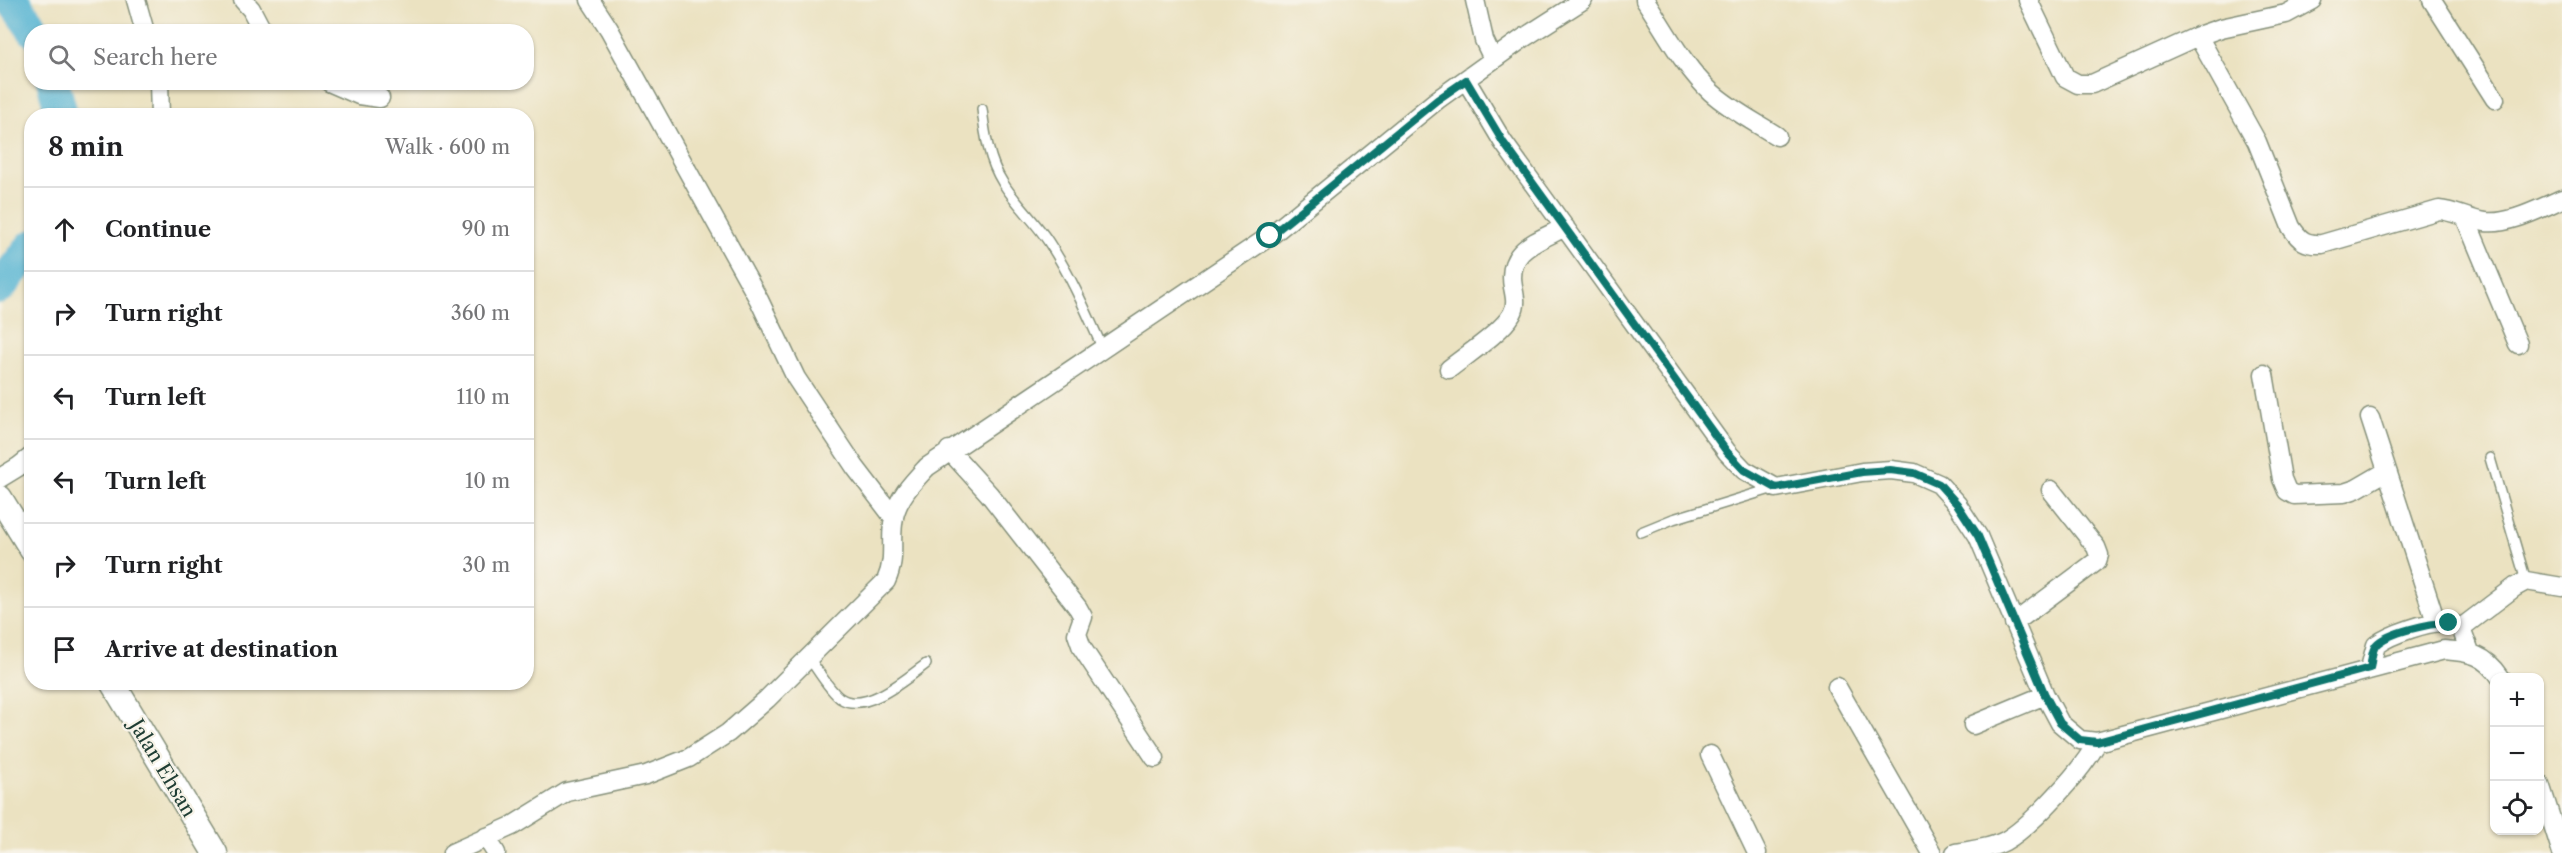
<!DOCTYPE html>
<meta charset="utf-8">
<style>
body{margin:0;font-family:"Libre Caslon Text",serif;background:#f6f6f6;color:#202124}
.controls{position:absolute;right:18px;bottom:18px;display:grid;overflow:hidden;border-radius:12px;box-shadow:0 2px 4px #0004}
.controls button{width:54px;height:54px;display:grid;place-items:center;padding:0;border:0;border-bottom:2px solid #e0e0e0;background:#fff;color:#202124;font:30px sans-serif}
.stop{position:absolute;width:18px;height:18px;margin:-14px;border:4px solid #0f766e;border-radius:50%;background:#fff}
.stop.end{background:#0f766e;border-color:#fff;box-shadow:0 2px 6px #0008}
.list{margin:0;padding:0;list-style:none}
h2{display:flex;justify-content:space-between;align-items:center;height:78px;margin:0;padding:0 24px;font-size:26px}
h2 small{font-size:20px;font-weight:400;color:#757577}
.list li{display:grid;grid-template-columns:39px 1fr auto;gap:18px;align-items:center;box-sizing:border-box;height:84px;padding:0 24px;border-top:2px solid #e0e0e0}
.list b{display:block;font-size:22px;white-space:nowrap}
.list em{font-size:20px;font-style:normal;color:#757577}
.icon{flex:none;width:33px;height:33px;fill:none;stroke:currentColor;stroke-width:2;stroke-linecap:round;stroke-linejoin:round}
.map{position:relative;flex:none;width:2562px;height:853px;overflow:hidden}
.search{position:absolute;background:#fff;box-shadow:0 2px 4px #0004;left:24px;top:24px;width:510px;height:66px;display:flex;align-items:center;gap:15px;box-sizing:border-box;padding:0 21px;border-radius:24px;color:#757577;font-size:22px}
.panel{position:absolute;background:#fff;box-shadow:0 2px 4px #0004;left:24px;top:108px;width:510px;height:582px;border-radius:24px}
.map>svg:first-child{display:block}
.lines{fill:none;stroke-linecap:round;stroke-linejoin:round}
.river{stroke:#55b4d3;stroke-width:33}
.lane-casing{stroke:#85907a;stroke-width:12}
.street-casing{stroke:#85907a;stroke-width:21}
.secondary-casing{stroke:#85907a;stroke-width:27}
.lane{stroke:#fff;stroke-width:9}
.street{stroke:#fff;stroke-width:18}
.secondary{stroke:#fff;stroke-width:24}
.route{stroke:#0f766e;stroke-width:8}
.labels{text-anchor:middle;stroke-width:4.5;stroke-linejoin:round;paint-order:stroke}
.street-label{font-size:20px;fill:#1f3d34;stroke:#f7f3e8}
</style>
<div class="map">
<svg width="2562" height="853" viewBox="0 0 2562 853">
<rect width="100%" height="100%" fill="#f7f3e8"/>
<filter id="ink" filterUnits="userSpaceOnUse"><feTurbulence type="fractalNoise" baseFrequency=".0167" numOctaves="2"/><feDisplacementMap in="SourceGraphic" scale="12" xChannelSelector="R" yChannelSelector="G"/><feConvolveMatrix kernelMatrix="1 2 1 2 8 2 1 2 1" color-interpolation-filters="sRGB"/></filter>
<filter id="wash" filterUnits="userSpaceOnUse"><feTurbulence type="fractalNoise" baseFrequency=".008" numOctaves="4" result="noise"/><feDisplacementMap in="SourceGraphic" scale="24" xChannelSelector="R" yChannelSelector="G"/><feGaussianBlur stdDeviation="1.35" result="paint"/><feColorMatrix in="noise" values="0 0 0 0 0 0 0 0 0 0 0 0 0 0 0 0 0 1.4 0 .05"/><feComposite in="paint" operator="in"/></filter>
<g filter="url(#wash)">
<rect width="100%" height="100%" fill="#ebe2c1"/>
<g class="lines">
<path class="river" d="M 12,0 L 35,32
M 53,82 L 62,116
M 0,287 L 32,246"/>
</g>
</g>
<g filter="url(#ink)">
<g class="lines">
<defs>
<path id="lane" d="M 982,109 C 985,135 989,161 1003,183 C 1016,204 1035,221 1048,241 C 1070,274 1086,311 1102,347
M 2490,458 L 2526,581
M 1641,532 L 1673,519 L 1774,488
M 809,658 C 817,669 830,691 840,698 C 865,715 907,678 926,664"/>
<path id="street" d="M 136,0 L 145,32
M 243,0 L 251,9 L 263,32
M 590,0 L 609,29 L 759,300 L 796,378 L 855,467 L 894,518
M 1475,0 L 1484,40 L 1493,59
M 1645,0 C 1665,30 1684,67 1711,92 C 1731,110 1755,122 1777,136
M 2028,0 L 2065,77 L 2078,84 L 2092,84 L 2198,36 L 2221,28 L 2286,14 L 2312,0
M 2432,0 L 2495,99
M 2198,36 L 2257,142 L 2291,227 C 2300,241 2306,245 2322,244 L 2439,210 C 2455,211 2469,220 2485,222 C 2510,225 2540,208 2562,199
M 1466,80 L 1503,142 L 1727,452 L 1744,470 L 1776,488 L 1862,472 L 1891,470 L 1914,473 L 1939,484 L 1957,504 L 1978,536 L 2045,695 L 2060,723 L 2080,740 L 2097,742 L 2444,650 C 2470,652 2485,654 2501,678
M 159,82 L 160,116
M 329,82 L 359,95 L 380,98
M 2465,217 L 2518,344
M 1449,369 C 1465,356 1502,332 1512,314 C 1517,305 1515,297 1513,287 C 1506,249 1537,242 1565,227
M 2264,374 L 2282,479 L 2287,491 L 2294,495 L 2344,493 L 2356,489 L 2387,471
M 2370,418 L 2436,622
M 949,450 L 989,494 L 1078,608 L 1083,617 L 1077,634 L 1082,648 L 1155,758
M 0,478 L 18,467 L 32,456
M 2014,623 L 2097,561 L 2099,555 L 2096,547 L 2051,490
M 2470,652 L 2461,628 L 2515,587 L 2526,581 L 2562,587
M 2370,668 L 2376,645 C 2389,635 2432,619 2448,623 C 2452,623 2457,626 2461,628
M 1837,687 L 1932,853
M 1973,725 L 2045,695
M 1710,755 L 1757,853
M 2540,784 L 2562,853
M 486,837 L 496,853
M 452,853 L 512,826 L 567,792 L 646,775 L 689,758 L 728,733 L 767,699 L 886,581 C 897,557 889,541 894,517 C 898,497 914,481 927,467 L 1270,236 L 1437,100 L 1522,39 L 1583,0
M 1955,853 C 1971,850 1990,849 2005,841 C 2031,826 2084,769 2097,742"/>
<path id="secondary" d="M 0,498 L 32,550
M 112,682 L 215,853"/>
</defs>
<use href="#lane" class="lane-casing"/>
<use href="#street" class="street-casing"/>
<use href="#secondary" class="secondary-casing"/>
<use href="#lane" class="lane"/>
<use href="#street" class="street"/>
<use href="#secondary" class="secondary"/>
</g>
</g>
<g class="lines" filter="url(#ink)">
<path class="route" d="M 1270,236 L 1437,100 L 1466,80 L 1503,142 L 1727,452 L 1744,470 L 1776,488 L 1862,472 L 1890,470 L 1914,473 L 1939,484 L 1957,504 L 1978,536 L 2045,695 L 2060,723 L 2080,740 L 2097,742 L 2370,668 C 2372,661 2371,651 2376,645 C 2386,633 2433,622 2449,623"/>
</g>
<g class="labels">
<g class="street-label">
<text transform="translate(163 768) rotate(59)" y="7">Jalan Ehsan</text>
</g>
</g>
</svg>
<div class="controls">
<button>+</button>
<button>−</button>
<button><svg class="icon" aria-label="locate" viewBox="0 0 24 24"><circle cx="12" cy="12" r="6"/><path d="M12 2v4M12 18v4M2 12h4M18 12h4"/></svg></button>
</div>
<div class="stop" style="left:1270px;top:236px"></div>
<div class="stop end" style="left:2449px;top:623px"></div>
<div class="search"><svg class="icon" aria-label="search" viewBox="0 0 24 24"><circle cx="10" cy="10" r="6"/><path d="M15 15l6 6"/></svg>Search here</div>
<section class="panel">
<h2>8 min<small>Walk · 600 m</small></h2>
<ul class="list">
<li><svg class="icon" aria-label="ahead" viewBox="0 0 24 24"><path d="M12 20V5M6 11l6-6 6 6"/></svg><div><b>Continue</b></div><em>90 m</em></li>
<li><svg class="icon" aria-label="right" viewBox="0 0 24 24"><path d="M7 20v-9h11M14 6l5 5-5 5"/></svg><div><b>Turn right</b></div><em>360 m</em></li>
<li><svg class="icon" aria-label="left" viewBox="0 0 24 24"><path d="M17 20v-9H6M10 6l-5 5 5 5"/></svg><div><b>Turn left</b></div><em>110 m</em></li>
<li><svg class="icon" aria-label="left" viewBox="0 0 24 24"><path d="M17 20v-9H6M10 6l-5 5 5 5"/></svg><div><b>Turn left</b></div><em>10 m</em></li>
<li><svg class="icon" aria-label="right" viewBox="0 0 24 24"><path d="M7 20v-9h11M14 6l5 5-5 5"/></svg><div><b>Turn right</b></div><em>30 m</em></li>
<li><svg class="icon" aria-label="arrive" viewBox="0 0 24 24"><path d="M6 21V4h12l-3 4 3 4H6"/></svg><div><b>Arrive at destination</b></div></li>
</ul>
</section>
</div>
